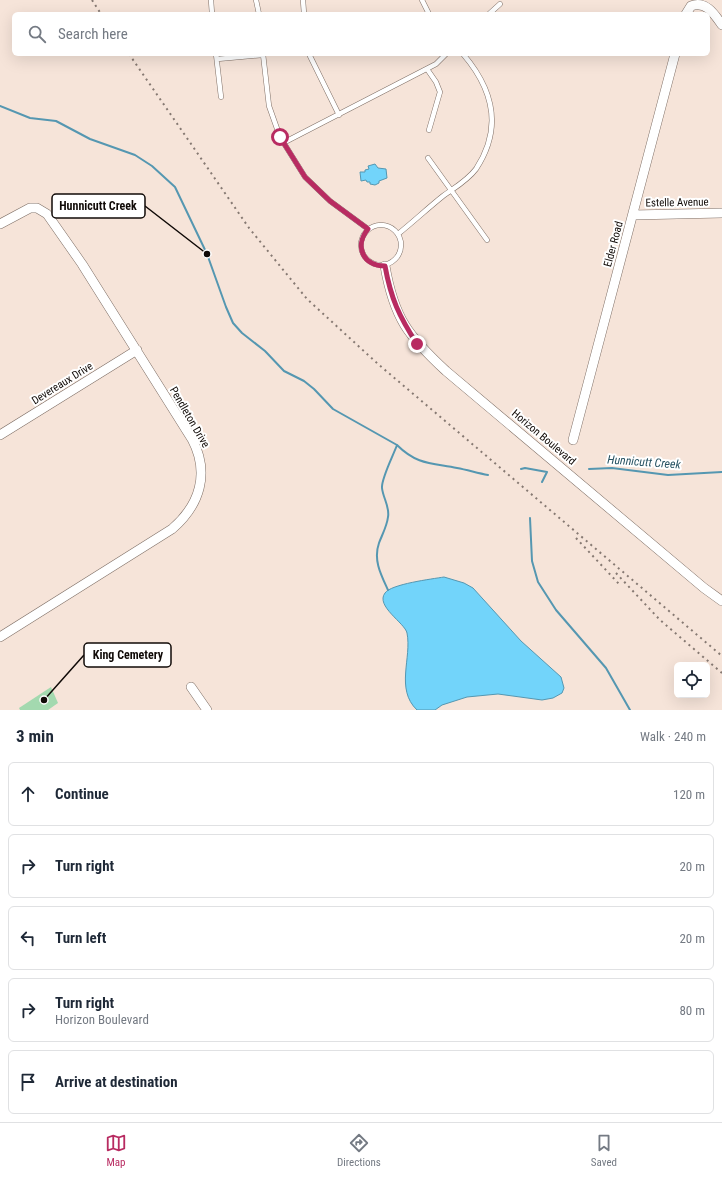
<!DOCTYPE html>
<meta charset="utf-8">
<style>
body{margin:0;font-family:"Roboto Condensed",sans-serif;background:#f6f6f7;color:#1f2937}
.controls{position:absolute;right:12px;bottom:12px;display:grid;overflow:hidden;border-radius:6px;box-shadow:0 4px 16px #0002}
.controls button{width:36px;height:36px;display:grid;place-items:center;padding:0;border:0;border-bottom:1px solid #e0e1e3;background:#fff;color:#1f2937;font:20px sans-serif}
.stop{position:absolute;width:12px;height:12px;margin:-9px;border:3px solid #b82b61;border-radius:50%;background:#fff}
.stop.end{background:#b82b61;border-color:#fff;box-shadow:0 1px 4px #0008}
.list{margin:0;padding:0;list-style:none}
h2{display:flex;justify-content:space-between;align-items:center;height:52px;margin:0;padding:0 16px;font-size:17px}
h2 small{font-size:13px;font-weight:400;color:#747a83}
.list li{display:grid;grid-template-columns:26px 1fr auto;gap:12px;align-items:center;box-sizing:border-box;height:64px;margin:0 8px 8px;padding:0 8px;border:1px solid #e0e1e3;border-radius:6px}
.list b{display:block;font-size:15px;white-space:nowrap}
.list p{margin:0;font-size:13px;white-space:nowrap;color:#747a83}
.list em{font-size:13px;font-style:normal;color:#747a83}
.icon{flex:none;width:22px;height:22px;fill:none;stroke:currentColor;stroke-width:2;stroke-linecap:round;stroke-linejoin:round}
.map{position:relative;flex:none;width:722px;height:710px;overflow:hidden}
.search{position:absolute;background:#fff;box-shadow:0 4px 16px #0002;left:12px;right:12px;top:12px;height:44px;display:flex;align-items:center;gap:10px;box-sizing:border-box;padding:0 14px;border-radius:6px;color:#747a83;font-size:15px}
.sheet{height:412px;background:#fff}
nav{display:flex;justify-content:space-around;align-items:center;box-sizing:border-box;height:56px;border-top:1px solid #e0e1e3;background:#fff;font-size:11px;color:#747a83}
nav a{display:grid;justify-items:center;gap:2px}
nav .on{color:#b82b61}
.map>svg:first-child{display:block}
.green{fill:#a3d9af}
.water{fill:#72d4fa;stroke:#5597b1}
.lines{fill:none;stroke-linecap:round;stroke-linejoin:round}
.stream{stroke:#5597b1;stroke-width:2}
.lane-casing{stroke:#7e6e65;stroke-width:5.5}
.street-casing{stroke:#7e6e65;stroke-width:10}
.lane{stroke:#fff;stroke-width:4.5}
.street{stroke:#fff;stroke-width:9}
.rail{stroke:#867972;stroke-width:2;stroke-dasharray:2 4;stroke-linecap:butt}
.route{stroke:#b82b61;stroke-width:5}
.labels{text-anchor:middle;stroke-width:4;stroke-linejoin:round;paint-order:stroke}
.street-label{font-size:11px;fill:#100a07;stroke:#fff}
.water-label{font-size:12px;font-style:italic;fill:#275262;stroke:#fff}
.leader{fill:none;stroke:#100a07;stroke-width:1.5}
.callout-dot{fill:#100a07;stroke:#fff;stroke-width:1.5}
.callout{fill:#fff;stroke:#100a07;stroke-width:1.5}
.callout-label{font-size:12px;text-anchor:middle;font-weight:bold;fill:#100a07}
</style>
<div class="map">
<svg width="722" height="710" viewBox="0 0 722 710">
<rect width="100%" height="100%" fill="#f6e4d9"/>
<path class="green" d="M 51,687 L 58,703 L 48,710 L 20,710 L 19,708 Z"/>
<path class="water" d="M 375,164 L 378,168 L 386,169 L 387,178 L 379,181 L 379,183 L 375,185 L 370,184 L 370,182 L 367,182 L 366,180 L 361,181 L 360,172 L 365,172 L 365,170 L 369,169 L 368,166 Z
M 444,577 L 464,583 L 473,588 L 521,641 L 561,677 L 564,688 L 562,693 L 553,698 L 542,700 L 498,694 L 467,697 L 442,705 L 435,710 L 417,710 C 395,689 412,658 407,633 C 405,623 375,606 385,593 C 391,584 432,579 444,577 Z"/>
<g class="lines">
<path class="stream" d="M 0,106 L 30,118 L 56,121 L 90,139 L 135,155 L 152,166 L 175,187 L 207,254 L 226,307 L 233,323 L 242,333 L 265,351 L 284,371 L 304,381 L 314,389 L 333,409 L 397,445 C 417,465 432,463 457,468 C 468,470 477,473 488,475
M 521,469 L 525,468 L 547,472 L 542,482
M 589,469 L 612,468 L 668,475 L 722,472
M 530,518 L 532,561 L 538,582 L 556,610 L 606,668 L 630,710
M 388,590 C 381,575 373,560 379,543 C 382,535 387,526 388,517 C 390,507 383,498 382,488 C 381,479 393,456 397,445"/>
<defs>
<path id="lane" d="M 211,0 L 212,14
M 256,0 L 259,14
M 303,0 L 304,14
M 422,0 L 429,14
M 489,14 L 500,4
M 216,54 L 221,97
M 263,54 L 269,106 L 280,137 L 305,177 L 330,201 L 368,229
M 309,54 L 339,115
M 217,59 L 263,55
M 427,69 L 436,82 L 440,92 L 429,130
M 283,143 L 436,64 L 446,54
M 428,158 L 487,240
M361 245a20 20 0 1 1 40 0a20 20 0 1 1-40 0Z
M 398,234 C 413,222 428,208 443,196 C 454,188 467,181 476,169 C 503,128 493,89 463,54"/>
<path id="street" d="M 686,14 L 691,6 C 706,0 715,15 722,25
M 633,215 L 722,213
M 0,224 L 30,208 L 37,208 L 47,214 L 82,264 L 192,439 C 210,473 200,505 172,529 L 0,637
M 385,266 C 394,318 408,336 446,371 L 704,588 L 722,601
M 0,435 L 137,350
M 573,440 L 675,54
M 191,687 L 207,710"/>
</defs>
<use href="#lane" class="lane-casing"/>
<use href="#street" class="street-casing"/>
<use href="#lane" class="lane"/>
<use href="#street" class="street"/>
<path class="rail" d="M 92,0 L 101,14
M 129,54 L 249,228 L 307,299 L 378,364 L 722,656
M 576,538 L 619,584
M 616,573 L 660,620 L 722,673"/>
</g>
<g class="lines">
<path class="route" d="M 280,137 L 305,177 L 330,201 L 368,229 C 354,246 363,266 385,266 C 391,299 399,316 417,344"/>
</g>
<g class="labels">
<g class="street-label">
<text transform="translate(677 202) rotate(-1)" y="4">Estelle Avenue</text>
<text transform="translate(613 244) rotate(-75)" y="4">Elder Road</text>
<text transform="translate(62 383) rotate(-32)" y="4">Devereaux Drive</text>
<text transform="translate(190 417) rotate(60)" y="4">Pendleton Drive</text>
<text transform="translate(544 437) rotate(40)" y="4">Horizon Boulevard</text>
</g>
<g class="water-label">
<text transform="translate(644 462) rotate(4)" y="4">Hunnicutt Creek</text>
</g>
</g>
<path class="leader" d="M207 254L145 206M44 700L84 655"/>
<g class="callout-dot">
<circle cx="207" cy="254" r="4"/>
<circle cx="44" cy="700" r="4"/>
</g>
<g class="callout">
<rect x="52" y="194" width="93" height="24" rx="4"/>
<rect x="84" y="643" width="87" height="24" rx="4"/>
</g>
<g class="callout-label">
<text x="98" y="210">Hunnicutt Creek</text>
<text x="128" y="659">King Cemetery</text>
</g>
</svg>
<div class="controls">
<button><svg class="icon" aria-label="locate" viewBox="0 0 24 24"><circle cx="12" cy="12" r="6"/><path d="M12 2v4M12 18v4M2 12h4M18 12h4"/></svg></button>
</div>
<div class="stop" style="left:280px;top:137px"></div>
<div class="stop end" style="left:417px;top:344px"></div>
<div class="search"><svg class="icon" aria-label="search" viewBox="0 0 24 24"><circle cx="10" cy="10" r="6"/><path d="M15 15l6 6"/></svg>Search here</div>
</div>
<section class="sheet">
<h2>3 min<small>Walk · 240 m</small></h2>
<ul class="list">
<li><svg class="icon" aria-label="ahead" viewBox="0 0 24 24"><path d="M12 20V5M6 11l6-6 6 6"/></svg><div><b>Continue</b></div><em>120 m</em></li>
<li><svg class="icon" aria-label="right" viewBox="0 0 24 24"><path d="M7 20v-9h11M14 6l5 5-5 5"/></svg><div><b>Turn right</b></div><em>20 m</em></li>
<li><svg class="icon" aria-label="left" viewBox="0 0 24 24"><path d="M17 20v-9H6M10 6l-5 5 5 5"/></svg><div><b>Turn left</b></div><em>20 m</em></li>
<li><svg class="icon" aria-label="right" viewBox="0 0 24 24"><path d="M7 20v-9h11M14 6l5 5-5 5"/></svg><div><b>Turn right</b><p>Horizon Boulevard</p></div><em>80 m</em></li>
<li><svg class="icon" aria-label="arrive" viewBox="0 0 24 24"><path d="M6 21V4h12l-3 4 3 4H6"/></svg><div><b>Arrive at destination</b></div></li>
</ul>
</section>
<nav>
<a class="on"><svg class="icon" aria-label="map" viewBox="0 0 24 24"><path d="M3 6l6-2 6 2 6-2v14l-6 2-6-2-6 2zM9 4v14M15 6v14"/></svg>Map</a>
<a><svg class="icon" aria-label="directions" viewBox="0 0 24 24"><path d="M12 3l9 9-9 9-9-9zM9 14v-3h6M13 9l2 2-2 2"/></svg>Directions</a>
<a><svg class="icon" aria-label="saved" viewBox="0 0 24 24"><path d="M7 4h10v16l-5-4-5 4z"/></svg>Saved</a>
</nav>
